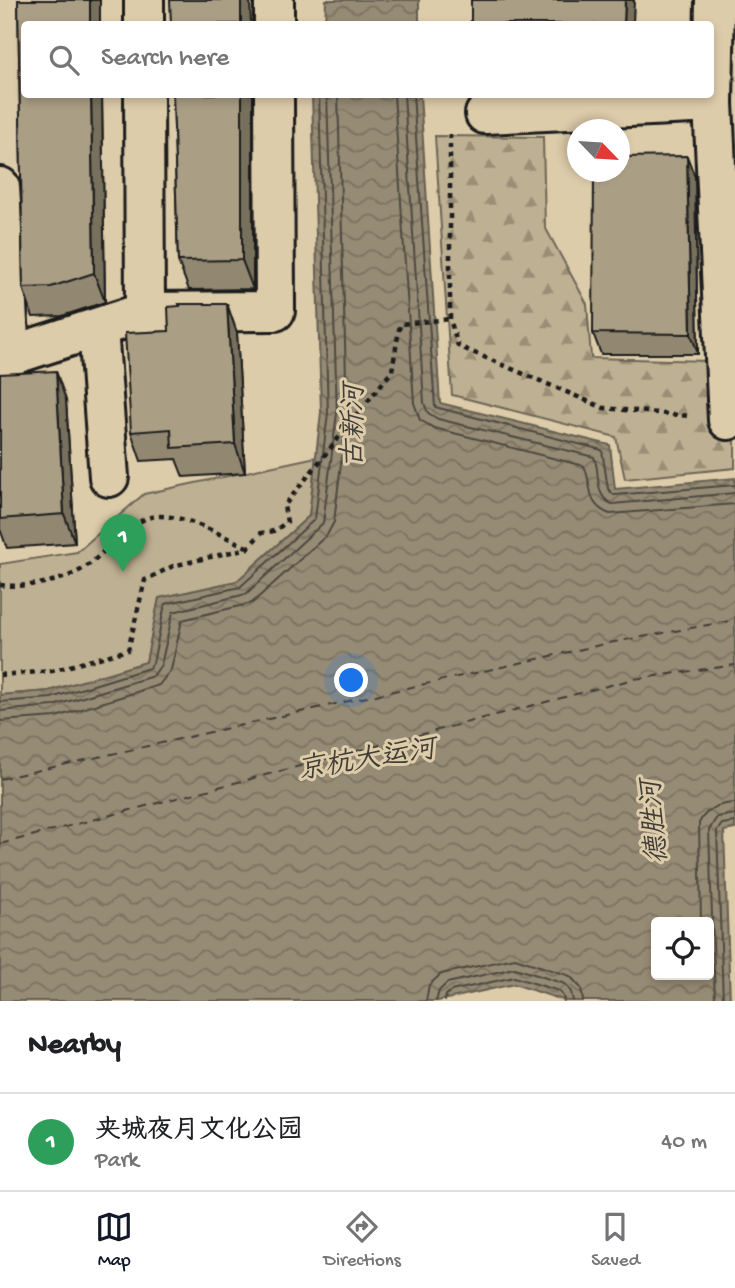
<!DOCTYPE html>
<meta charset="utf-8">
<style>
body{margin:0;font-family:"Gochi Hand","LXGW WenKai TC",sans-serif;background:#f2f2f2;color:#202124}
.controls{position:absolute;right:21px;bottom:21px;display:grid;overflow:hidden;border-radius:7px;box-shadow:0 4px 10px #0003}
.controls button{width:63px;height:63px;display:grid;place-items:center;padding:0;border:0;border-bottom:2px solid #e0e0e0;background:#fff;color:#202124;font:35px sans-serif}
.compass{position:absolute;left:567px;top:119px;width:63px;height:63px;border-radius:50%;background:#fff;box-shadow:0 4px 10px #0003;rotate:115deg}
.you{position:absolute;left:352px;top:681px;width:24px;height:24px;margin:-18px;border:5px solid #fff;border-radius:50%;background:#1a73e8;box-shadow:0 0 0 10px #1a73e833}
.badge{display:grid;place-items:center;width:46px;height:46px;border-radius:50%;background:#111827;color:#fff;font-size:23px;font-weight:700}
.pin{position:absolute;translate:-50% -58px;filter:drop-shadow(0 2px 4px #0008)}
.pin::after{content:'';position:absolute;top:37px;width:24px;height:21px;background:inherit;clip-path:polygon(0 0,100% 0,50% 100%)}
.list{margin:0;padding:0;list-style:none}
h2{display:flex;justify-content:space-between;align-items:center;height:91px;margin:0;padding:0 28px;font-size:30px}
h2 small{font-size:23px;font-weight:400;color:#757577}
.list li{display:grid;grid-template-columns:46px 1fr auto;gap:21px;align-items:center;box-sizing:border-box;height:98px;padding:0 28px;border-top:2px solid #e0e0e0}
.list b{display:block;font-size:26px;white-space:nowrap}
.list p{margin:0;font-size:23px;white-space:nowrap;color:#757577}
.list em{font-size:23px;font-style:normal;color:#757577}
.icon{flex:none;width:38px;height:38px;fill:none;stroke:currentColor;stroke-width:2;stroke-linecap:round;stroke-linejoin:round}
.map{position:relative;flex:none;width:735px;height:1001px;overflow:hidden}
.search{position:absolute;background:#fff;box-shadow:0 4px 10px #0003;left:21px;right:21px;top:21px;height:77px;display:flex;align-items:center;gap:18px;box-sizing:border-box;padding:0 24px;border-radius:7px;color:#757577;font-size:26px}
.sheet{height:189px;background:#fff}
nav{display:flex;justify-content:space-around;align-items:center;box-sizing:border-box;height:98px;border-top:2px solid #e0e0e0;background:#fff;font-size:19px;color:#757577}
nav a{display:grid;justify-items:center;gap:4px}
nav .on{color:#111827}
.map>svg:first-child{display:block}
.forest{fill:url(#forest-firs);stroke:#6d6657;stroke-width:2}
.green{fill:#beb092;stroke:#6d6657;stroke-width:2}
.water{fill:url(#water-waves);stroke:#655f51;stroke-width:2;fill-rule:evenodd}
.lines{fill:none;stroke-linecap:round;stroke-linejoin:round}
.shore{stroke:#4d4840;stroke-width:2}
.ferry{stroke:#413d37;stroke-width:2;stroke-dasharray:9 7;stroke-linecap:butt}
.minor-casing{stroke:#1c1c1c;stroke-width:44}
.path{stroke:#1c1c1c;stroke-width:4.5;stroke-dasharray:5 5;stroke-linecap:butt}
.minor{stroke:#dca;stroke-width:38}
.wall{fill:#928872;stroke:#1c1c1c;stroke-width:2}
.shaded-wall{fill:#776f5d;stroke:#1c1c1c;stroke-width:2}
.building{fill:#aa9e85;stroke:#1c1c1c;stroke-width:2}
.labels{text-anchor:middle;stroke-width:6;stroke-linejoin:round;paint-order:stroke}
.water-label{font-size:28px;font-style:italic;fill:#413d37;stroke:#dca}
</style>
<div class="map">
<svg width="735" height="1001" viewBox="0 0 735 1001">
<defs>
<pattern id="forest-firs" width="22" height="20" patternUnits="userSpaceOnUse" patternTransform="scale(1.75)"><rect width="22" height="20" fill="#beb092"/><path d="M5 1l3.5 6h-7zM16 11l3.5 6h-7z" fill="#9a8e76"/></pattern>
<pattern id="water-waves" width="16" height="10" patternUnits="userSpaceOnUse" patternTransform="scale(1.75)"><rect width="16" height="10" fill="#968b75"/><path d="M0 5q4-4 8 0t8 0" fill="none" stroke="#7a715f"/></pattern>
</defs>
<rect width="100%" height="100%" fill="#dca"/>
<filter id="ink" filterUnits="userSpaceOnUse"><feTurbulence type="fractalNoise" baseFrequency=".0143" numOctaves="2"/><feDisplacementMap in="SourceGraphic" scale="14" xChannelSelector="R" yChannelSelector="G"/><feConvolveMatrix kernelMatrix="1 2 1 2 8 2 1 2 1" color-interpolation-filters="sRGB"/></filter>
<g filter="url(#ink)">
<path class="forest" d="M 435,136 L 543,137 L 545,227 L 587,304 L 591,358 L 710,361 L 735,432 L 735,468 L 625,479 L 616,437 L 452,395 Z"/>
<path class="green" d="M 316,457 L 309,516 L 237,581 L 159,598 L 146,662 L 49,691 L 0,695 L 0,564 L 77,552 L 144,494 Z"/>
<path class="water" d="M 326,0 L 419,0 L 419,24 L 325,24 Z
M 312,95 L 420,95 L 440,403 L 610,445 L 615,489 L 735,478 L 735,829 L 724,831 L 730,1001 L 566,1001 L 514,984 L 438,1001 L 0,1001 L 0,695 L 49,691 L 146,662 L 159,598 L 237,581 L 309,516 L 321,412 ZM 656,922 L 709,922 L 709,975 L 656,975 Z"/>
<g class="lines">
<path class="shore" d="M 394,94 L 414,403 L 420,420 L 434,428 L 584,466 C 593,485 585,505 610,514 L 735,504
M 404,94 L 424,403 L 428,413 L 438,419 L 594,457 C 601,473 593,495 612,504 L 735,493
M 413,94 L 435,407 L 602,450 L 608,489 L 614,495 L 735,485
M 0,702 L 51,698 L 149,668 L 153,663 L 165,604 L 240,587 L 315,519 L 328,413 L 319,94
M 0,711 L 53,706 L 153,676 L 161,665 L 173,612 L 246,594 L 323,523 L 337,413 L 327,94
M 0,721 L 56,717 L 159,685 L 171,670 L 182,620 L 252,603 L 327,535 L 334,522 L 347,413 L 338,94
M 701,922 L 699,823 C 707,808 718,804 735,803
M 426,1001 L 429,985 L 441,974 L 515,958 L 570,976 L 581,988 L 583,1001
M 436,1001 L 439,991 L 447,983 L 515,968 L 565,984 L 571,992 L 573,1001
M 445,1001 L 446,995 L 451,991 L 514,977 L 559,991 L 563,996 L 564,1001
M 715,1001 L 709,830 L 717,817 L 735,814
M 723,1001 L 717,831 L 722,824 L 735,822"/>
<path class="ferry" d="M 0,779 L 609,643 L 735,620
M 0,844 L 634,679 L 735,665"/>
<defs>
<path id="minor" d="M 144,0 L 144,24
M 274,0 L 274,24
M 715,0 L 713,103 L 728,420
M 144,94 L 145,312
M 485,114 L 713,103
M 0,187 L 10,356
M 98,328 L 109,477
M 0,359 L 145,312 L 275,311 L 274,94"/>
</defs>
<use href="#minor" class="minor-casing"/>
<path class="path" d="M 450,134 L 450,319 L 458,346 L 604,408 L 689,416
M 0,585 C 27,588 65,582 87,566 C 106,552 128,523 151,517 C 180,511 222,536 247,547
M 0,675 L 52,671 L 128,650 L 145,580 L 173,566 L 248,548 L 261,533 L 274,531 L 287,522 L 284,506 L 392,371 L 400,324 L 450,319"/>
<use href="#minor" class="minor"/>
</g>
<path class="wall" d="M 18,0 L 100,0 L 100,24 L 24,24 L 24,94 L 102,94 L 105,302 L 62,316 L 33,317 L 23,288 Z
M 173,94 L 253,94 L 253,289 L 189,290 L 178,261 Z
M 695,177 L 698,354 L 601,354 L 593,333 Z
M 227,304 L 237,333 L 245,473 L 183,477 L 176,459 L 141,461 L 131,432 L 169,331 Z
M 0,374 L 66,400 L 75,543 L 7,548 L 0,529 Z"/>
<path class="shaded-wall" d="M 90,0 L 100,0 L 100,24 L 90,24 Z
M 241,0 L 250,0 L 251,24 L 241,24 Z
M 625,0 L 634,0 L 633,24 L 624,24 Z
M 91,94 L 102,94 L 105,302 L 94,273 Z
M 242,94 L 253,94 L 253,289 L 242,260 Z
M 687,156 L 695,177 L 698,354 L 691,334 Z
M 227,304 L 237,333 L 245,473 L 235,444 Z
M 56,371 L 66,400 L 75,543 L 64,514 Z"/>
<path class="building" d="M 18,0 L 90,0 L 90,24 L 24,24 L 24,94 L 91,94 L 94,273 L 51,287 L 23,288 Z
M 170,0 L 241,0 L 241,24 L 171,24 Z
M 471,0 L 625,0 L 624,24 L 471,24 Z
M 173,94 L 242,94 L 242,260 L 178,261 Z
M 687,156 L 691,334 L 593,333 L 594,172 L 620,172 L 620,157 Z
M 179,304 L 227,304 L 235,444 L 172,448 L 171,429 L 131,432 L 125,333 L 169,331 L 168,307 L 180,306 Z
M 56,371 L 64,514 L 0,519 L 0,374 Z"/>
</g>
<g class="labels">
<g class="water-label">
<text transform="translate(351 426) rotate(-89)" y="10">古新河</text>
<text transform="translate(366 757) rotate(-9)" y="10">京杭大运河</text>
<text transform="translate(652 822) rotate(-95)" y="10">德胜河</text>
</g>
</g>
</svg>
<div class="controls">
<button><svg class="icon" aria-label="locate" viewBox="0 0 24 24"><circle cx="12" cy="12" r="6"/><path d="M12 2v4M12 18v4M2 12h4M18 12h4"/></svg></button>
</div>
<svg class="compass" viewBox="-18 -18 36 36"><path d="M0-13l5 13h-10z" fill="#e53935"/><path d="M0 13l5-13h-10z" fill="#757577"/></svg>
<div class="you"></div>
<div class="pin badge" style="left:123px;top:572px;background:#2e9e5b">1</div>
<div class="search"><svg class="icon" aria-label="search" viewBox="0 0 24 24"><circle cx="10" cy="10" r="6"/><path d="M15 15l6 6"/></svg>Search here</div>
</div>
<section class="sheet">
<h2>Nearby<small></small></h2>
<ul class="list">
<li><span class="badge" style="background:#2e9e5b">1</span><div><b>夹城夜月文化公园</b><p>Park</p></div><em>40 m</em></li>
</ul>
</section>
<nav>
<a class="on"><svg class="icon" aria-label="map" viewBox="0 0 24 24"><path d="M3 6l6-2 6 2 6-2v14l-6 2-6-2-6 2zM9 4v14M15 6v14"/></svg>Map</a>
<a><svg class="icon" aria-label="directions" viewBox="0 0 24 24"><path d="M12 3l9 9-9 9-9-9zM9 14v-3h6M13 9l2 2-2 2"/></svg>Directions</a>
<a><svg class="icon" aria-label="saved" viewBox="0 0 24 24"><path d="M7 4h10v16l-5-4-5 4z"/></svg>Saved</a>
</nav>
